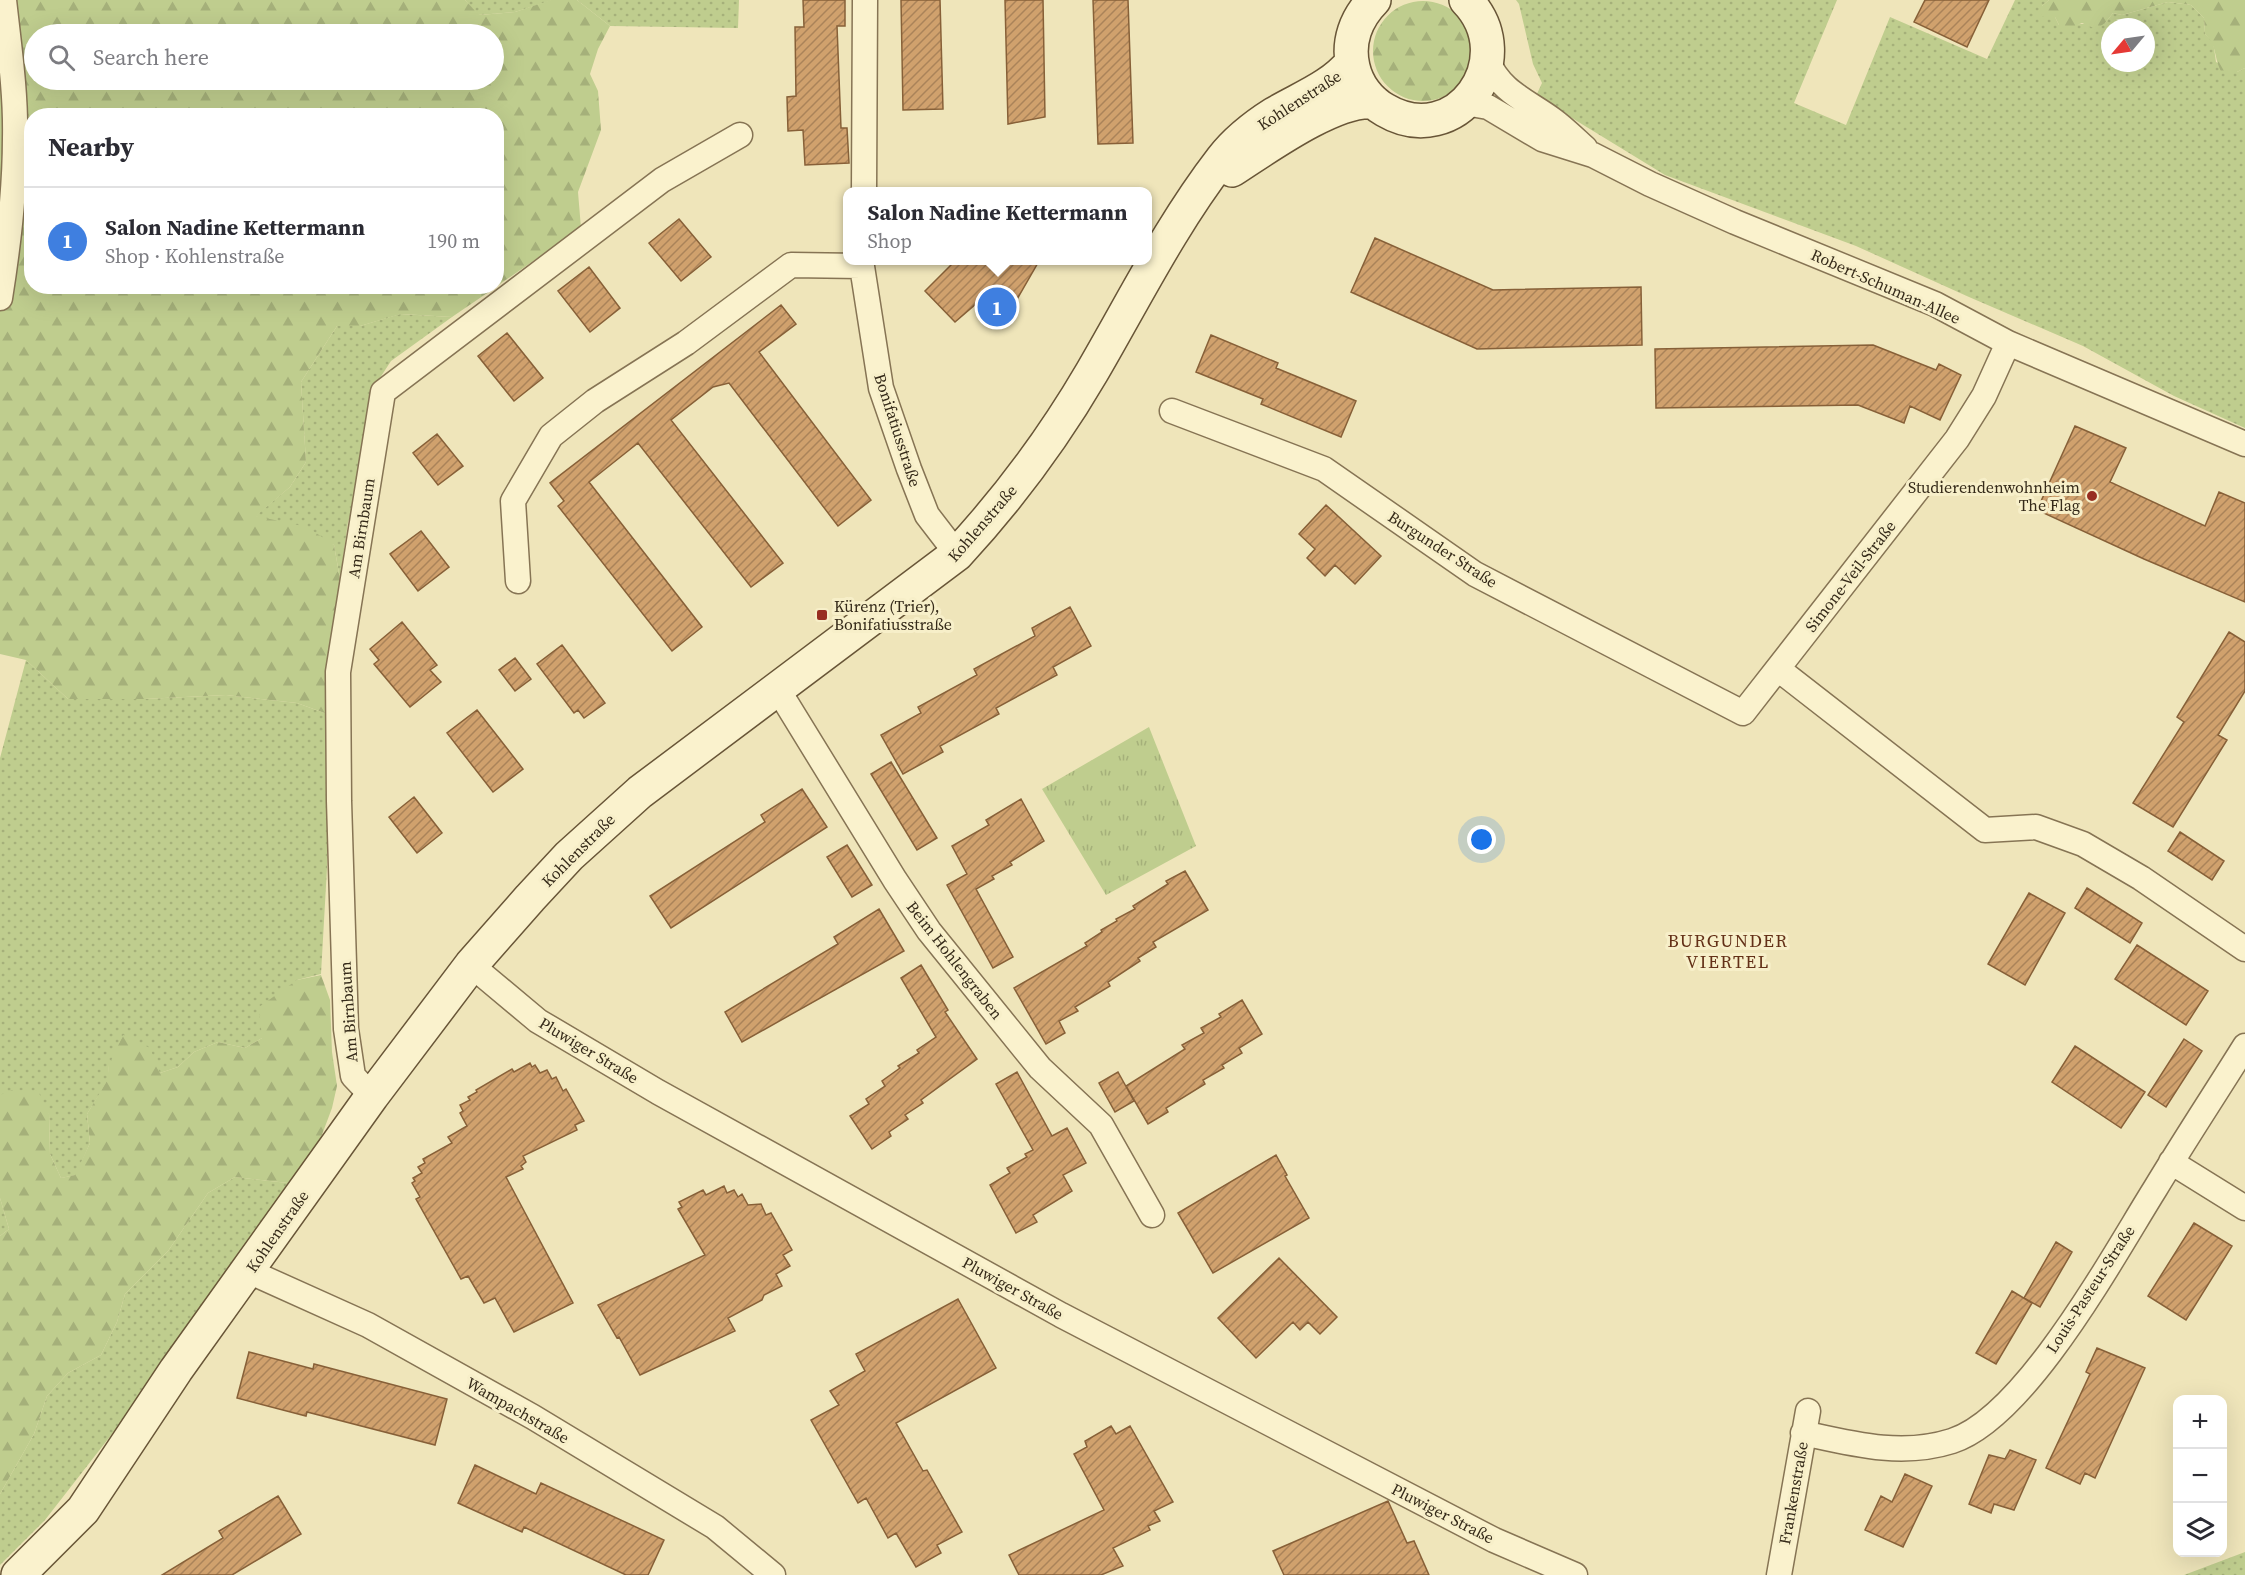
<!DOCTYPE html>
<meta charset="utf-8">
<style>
body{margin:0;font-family:"Source Serif 4",serif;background:#f7f7f7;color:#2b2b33}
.controls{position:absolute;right:18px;bottom:18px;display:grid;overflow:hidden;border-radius:12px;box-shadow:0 6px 24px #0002}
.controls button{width:54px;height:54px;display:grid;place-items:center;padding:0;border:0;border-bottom:2px solid #e1e1e2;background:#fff;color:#2b2b33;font:30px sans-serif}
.compass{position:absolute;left:2101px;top:18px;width:54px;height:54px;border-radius:50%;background:#fff;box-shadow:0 6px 24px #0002;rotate:241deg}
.you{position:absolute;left:1482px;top:840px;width:21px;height:21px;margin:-15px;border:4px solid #fff;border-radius:50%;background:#1a73e8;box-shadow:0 0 0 9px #1a73e833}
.badge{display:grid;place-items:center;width:39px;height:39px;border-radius:50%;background:#b45309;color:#fff;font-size:20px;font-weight:700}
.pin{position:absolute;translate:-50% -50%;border:3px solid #fff;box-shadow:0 2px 6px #0006}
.popup{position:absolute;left:843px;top:187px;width:309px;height:78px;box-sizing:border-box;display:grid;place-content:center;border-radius:12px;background:#fff;filter:drop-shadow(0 2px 4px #0005);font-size:20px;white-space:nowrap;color:#7c7c81}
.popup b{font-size:22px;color:#2b2b33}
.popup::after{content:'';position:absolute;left:50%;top:100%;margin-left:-12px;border:12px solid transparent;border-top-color:#fff}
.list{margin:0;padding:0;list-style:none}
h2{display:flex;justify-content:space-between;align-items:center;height:78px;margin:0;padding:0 24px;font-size:26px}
h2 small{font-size:20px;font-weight:400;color:#7c7c81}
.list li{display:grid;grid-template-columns:39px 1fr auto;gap:18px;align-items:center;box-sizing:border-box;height:108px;padding:0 24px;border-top:2px solid #e1e1e2}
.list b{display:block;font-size:22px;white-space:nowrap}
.list p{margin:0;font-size:20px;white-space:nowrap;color:#7c7c81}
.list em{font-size:20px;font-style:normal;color:#7c7c81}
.icon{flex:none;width:33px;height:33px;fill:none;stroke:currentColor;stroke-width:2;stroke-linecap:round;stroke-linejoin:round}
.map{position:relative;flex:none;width:2245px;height:1575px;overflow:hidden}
.search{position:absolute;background:#fff;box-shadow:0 6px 24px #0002;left:24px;top:24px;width:480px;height:66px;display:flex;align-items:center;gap:15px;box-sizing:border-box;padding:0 21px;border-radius:33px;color:#7c7c81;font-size:22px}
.panel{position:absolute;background:#fff;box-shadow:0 6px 24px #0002;left:24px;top:108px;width:480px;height:186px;border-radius:24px}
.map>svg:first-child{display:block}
.grass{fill:url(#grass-dots);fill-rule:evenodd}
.forest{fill:url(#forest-firs);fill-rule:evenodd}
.park{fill:url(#park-tufts)}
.building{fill:url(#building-hatch);stroke:#876038;stroke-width:1.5}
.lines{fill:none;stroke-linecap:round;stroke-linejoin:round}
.minor-casing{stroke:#867454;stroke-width:27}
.secondary-casing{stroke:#685537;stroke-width:36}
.minor{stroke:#faf2cd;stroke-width:24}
.secondary{stroke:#faf2cd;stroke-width:33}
.poi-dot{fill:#982e21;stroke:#f7efc9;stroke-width:2}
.labels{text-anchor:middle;stroke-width:6;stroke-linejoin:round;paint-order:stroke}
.street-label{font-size:16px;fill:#352a19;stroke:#f7efc9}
.poi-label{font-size:16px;fill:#352a19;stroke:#f7efc9;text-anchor:end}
.neighbourhood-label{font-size:18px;letter-spacing:1.5px;fill:#633017;stroke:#f7efc9}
</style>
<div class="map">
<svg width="2245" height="1575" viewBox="0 0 2245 1575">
<defs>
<pattern id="grass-dots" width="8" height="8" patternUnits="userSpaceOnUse" patternTransform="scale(1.5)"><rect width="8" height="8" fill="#bfcd8e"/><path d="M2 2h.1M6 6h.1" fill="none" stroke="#a5b07a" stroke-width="1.8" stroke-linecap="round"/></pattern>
<pattern id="forest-firs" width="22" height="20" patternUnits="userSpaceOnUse" patternTransform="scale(1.5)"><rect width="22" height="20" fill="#bfcd8e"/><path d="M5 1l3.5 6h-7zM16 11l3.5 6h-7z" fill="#a5b07a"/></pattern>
<pattern id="park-tufts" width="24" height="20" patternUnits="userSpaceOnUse" patternTransform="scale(1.5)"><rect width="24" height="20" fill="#bfcd8e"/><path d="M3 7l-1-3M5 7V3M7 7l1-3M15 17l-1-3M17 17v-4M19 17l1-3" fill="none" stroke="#a5b07a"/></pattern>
<pattern id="building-hatch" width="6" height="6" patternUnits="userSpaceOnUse" patternTransform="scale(1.5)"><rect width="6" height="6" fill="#d0a16d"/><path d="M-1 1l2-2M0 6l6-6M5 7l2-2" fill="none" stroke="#aa8359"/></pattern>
</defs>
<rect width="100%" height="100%" fill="#efe5ba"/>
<path class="grass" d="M 465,0 L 553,0 L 515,12 L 478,15 Z
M 577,0 L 739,0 L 738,28 L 610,26 Z
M 1516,0 L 1837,0 L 1794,103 L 1846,125 L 1890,17 L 1987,59 L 2015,0 L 2049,0 L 2042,6 L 2055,17 L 2059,25 L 2105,23 L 2113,13 L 2122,15 L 2168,2 L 2191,5 L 2204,18 L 2205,34 L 2213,41 L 2216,62 L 2237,72 L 2245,68 L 2245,428 L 2174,396 L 2083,346 L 1969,297 L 1856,246 L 1665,175 L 1536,96 L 1542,83 L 1533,64 L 1519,4 ZM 2110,27 L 2146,27 L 2146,63 L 2110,63 Z
M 400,314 L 452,317 L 391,361 L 378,381 L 361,486 L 348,522 L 340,579 L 334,545 L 255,516 L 290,487 L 306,462 L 301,382 L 337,326 L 360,326 Z
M 26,660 L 68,699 L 144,699 L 226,695 L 297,703 L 330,715 L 327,868 L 321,974 L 297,980 L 262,1038 L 245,1048 L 218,1042 L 194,1052 L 178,1067 L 160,1073 L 109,1065 L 108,1081 L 87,1114 L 90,1143 L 76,1175 L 61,1178 L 50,1154 L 49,1114 L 0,1095 L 0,758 Z
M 235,1177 L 288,1183 L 147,1389 L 45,1520 L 0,1565 L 0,1494 L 34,1434 L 47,1396 L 68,1373 L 101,1355 L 117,1322 L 125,1294 L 168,1251 L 208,1193 Z
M 0,1198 L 9,1229 L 0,1236 Z
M 2245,1552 L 2245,1575 L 2184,1575 Z"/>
<path class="forest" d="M 0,0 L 465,0 L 479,15 L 515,12 L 551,0 L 577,0 L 610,26 L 598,49 L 590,74 L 598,91 L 601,130 L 578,192 L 581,228 L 497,286 L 496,116 L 32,116 L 32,286 L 496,287 L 452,317 L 401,314 L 360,326 L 337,326 L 301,382 L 306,462 L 290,487 L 256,516 L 307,527 L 334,545 L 340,579 L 332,647 L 330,715 L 297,703 L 226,695 L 144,699 L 68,699 L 26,660 L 0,654 ZM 34,34 L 494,34 L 494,80 L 34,80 Z
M 2049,0 L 2245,0 L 2245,68 L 2237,72 L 2222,73 C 2213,58 2218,46 2205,34 L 2204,18 L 2191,5 L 2168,2 L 2122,15 L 2113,13 L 2105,23 L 2096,29 L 2082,23 L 2065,30 L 2059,25 L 2055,17 L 2041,16 L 2042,6 Z
M1373 51a50 50 0 1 1 100 0a50 50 0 1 1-100 0Z
M 321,975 L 330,1000 L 332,1052 L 337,1086 L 332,1108 L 317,1148 L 288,1183 L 235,1177 L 208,1193 L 168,1251 L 125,1294 L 117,1322 L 101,1355 L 68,1373 L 47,1396 L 34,1434 L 0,1494 L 0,1236 L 9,1229 L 0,1198 L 0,1095 L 12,1090 L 38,1091 L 49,1114 L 50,1154 L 61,1178 L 75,1175 L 90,1143 L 87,1114 L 107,1081 L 109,1065 L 123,1035 L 150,1048 L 160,1073 L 178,1067 L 194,1052 L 218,1042 L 245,1048 L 262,1038 L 259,1007 L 297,980 Z"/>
<path class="park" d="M 1149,727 L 1196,846 L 1106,895 L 1042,789 Z"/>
<path class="building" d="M 803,0 L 845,0 L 845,26 L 837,26 L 841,128 L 847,128 L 849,163 L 805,165 L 803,130 L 788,131 L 787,97 L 796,96 L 795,27 L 804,27 Z
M 901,0 L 940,0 L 943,109 L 903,110 Z
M 1005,0 L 1043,0 L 1045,117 L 1008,124 Z
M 1093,0 L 1128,0 L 1133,143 L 1098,144 Z
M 1925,0 L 1989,0 L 1967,47 L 1914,22 Z
M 679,219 L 711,257 L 681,281 L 649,243 Z
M 1375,238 L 1493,290 L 1641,287 L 1642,345 L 1477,349 L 1351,292 Z
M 955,261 L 1039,261 L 1005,320 L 976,304 L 955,322 L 925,291 Z
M 589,267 L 620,308 L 590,332 L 558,291 Z
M 781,305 L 796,324 L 759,352 L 871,500 L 838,526 L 729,383 L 713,387 L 671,420 L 783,563 L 751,587 L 638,443 L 589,482 L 702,627 L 672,651 L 558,506 L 564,501 L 550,483 Z
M 507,333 L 543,378 L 514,401 L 478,356 Z
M 1211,335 L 1278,363 L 1276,368 L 1356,401 L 1341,437 L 1261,404 L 1263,399 L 1196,372 Z
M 1873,345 L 1936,370 L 1939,364 L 1961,375 L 1940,420 L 1910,406 L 1904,423 L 1858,405 L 1656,408 L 1655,349 Z
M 2075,426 L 2126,448 L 2110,482 L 2205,526 L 2219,492 L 2245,503 L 2245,602 L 2144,559 L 2037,510 Z
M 437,434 L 463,466 L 438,485 L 413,453 Z
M 1326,505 L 1381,556 L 1355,584 L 1335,565 L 1325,576 L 1307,558 L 1315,549 L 1299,534 Z
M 421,531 L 449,567 L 418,591 L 390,554 Z
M 1070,607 L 1091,646 L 1053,667 L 1057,675 L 996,708 L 999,714 L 940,746 L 943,752 L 903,774 L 881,735 L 921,713 L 918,707 L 977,675 L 974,669 L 1035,636 L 1032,628 Z
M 402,622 L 437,665 L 430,670 L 441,682 L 410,707 L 374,664 L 379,660 L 370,649 Z
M 2229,632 L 2245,642 L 2245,691 L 2218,735 L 2227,740 L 2173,827 L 2133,803 L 2184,722 L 2177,717 Z
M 562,645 L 605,703 L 584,718 L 578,710 L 574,713 L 537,664 Z
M 515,658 L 531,679 L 515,691 L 499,670 Z
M 477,710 L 523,769 L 493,792 L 447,733 Z
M 891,762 L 937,838 L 917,850 L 871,774 Z
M 802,789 L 827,827 L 671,928 L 650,896 L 765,822 L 761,815 Z
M 414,797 L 442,833 L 417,853 L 389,817 Z
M 1021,799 L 1044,841 L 1010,862 L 1012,865 L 992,876 L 994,879 L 976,889 L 1013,957 L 993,968 L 947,885 L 967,874 L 952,846 L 989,825 L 986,820 Z
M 2180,832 L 2224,861 L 2212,880 L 2168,851 Z
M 847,845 L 872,885 L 852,897 L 827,857 Z
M 1185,871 L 1208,910 L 1153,942 L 1156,947 L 1138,958 L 1140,961 L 1108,982 L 1110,986 L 1075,1007 L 1078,1011 L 1059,1021 L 1065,1033 L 1046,1044 L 1014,988 L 1087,946 L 1085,943 L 1102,932 L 1101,930 L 1117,921 L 1116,919 L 1135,909 L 1133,906 L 1168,884 L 1166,881 Z
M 2087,888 L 2142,923 L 2130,943 L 2075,908 Z
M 2029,893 L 2065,913 L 2025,985 L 1988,964 Z
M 879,909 L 904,951 L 742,1042 L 725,1012 L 838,944 L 834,937 Z
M 2137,945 L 2208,991 L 2186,1025 L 2115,979 Z
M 921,965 L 948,1010 L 945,1012 L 977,1059 L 921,1100 L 923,1103 L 905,1115 L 908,1119 L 889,1132 L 891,1136 L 872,1149 L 850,1116 L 869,1104 L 866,1099 L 885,1086 L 882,1081 L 900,1068 L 898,1066 L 919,1053 L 917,1050 L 936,1037 L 901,978 Z
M 1242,1000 L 1262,1034 L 1239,1048 L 1242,1053 L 1222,1065 L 1224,1068 L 1203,1080 L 1205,1084 L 1166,1108 L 1168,1112 L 1148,1124 L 1126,1086 L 1185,1049 L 1182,1045 L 1204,1033 L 1201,1028 L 1221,1017 L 1219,1014 Z
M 2184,1039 L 2202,1051 L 2166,1107 L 2148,1095 Z
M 2075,1046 L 2145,1092 L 2121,1128 L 2052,1082 Z
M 530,1063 L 532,1067 L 535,1065 L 540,1073 L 547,1070 L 552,1079 L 556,1077 L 563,1091 L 566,1089 L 584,1121 L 575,1125 L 577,1130 L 523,1156 L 526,1162 L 521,1166 L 523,1169 L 506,1177 L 573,1303 L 514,1332 L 495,1298 L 484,1303 L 468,1276 L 461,1279 L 416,1199 L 420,1197 L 412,1183 L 415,1181 L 413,1178 L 422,1173 L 418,1167 L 425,1163 L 423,1159 L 452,1143 L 448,1137 L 467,1126 L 460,1113 L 463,1111 L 460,1105 L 470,1100 L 468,1097 L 477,1092 L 476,1090 L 512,1069 L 514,1072 Z
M 1017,1072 L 1052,1136 L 1067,1128 L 1086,1163 L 1063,1175 L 1072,1191 L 1033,1215 L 1037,1222 L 1016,1233 L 990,1185 L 1010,1173 L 1007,1168 L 1027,1157 L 1025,1154 L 1033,1150 L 996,1084 Z
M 1118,1072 L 1134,1101 L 1115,1112 L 1099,1083 Z
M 1276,1155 L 1287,1175 L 1285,1176 L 1309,1218 L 1213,1273 L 1178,1213 Z
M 724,1186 L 727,1193 L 734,1190 L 738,1197 L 742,1194 L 748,1205 L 761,1204 L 766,1215 L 771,1213 L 792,1250 L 783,1255 L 790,1266 L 776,1274 L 782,1286 L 764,1295 L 762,1300 L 728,1318 L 735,1331 L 640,1375 L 619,1337 L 617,1338 L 598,1305 L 705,1255 L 678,1209 L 682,1207 L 679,1202 L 703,1190 L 706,1195 Z
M 2194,1223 L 2232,1246 L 2186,1320 L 2148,1296 Z
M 2056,1242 L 2072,1252 L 2040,1307 L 2024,1298 Z
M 1279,1258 L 1337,1317 L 1320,1334 L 1308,1322 L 1300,1330 L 1293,1322 L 1256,1358 L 1218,1318 Z
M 2012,1291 L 2032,1303 L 1996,1364 L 1976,1353 Z
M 958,1299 L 996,1368 L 896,1423 L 923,1471 L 927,1470 L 962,1532 L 937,1545 L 941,1553 L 916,1567 L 896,1533 L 888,1538 L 866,1498 L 858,1503 L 811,1420 L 839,1405 L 830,1391 L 865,1371 L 856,1354 Z
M 2097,1348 L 2145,1368 L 2095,1478 L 2085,1473 L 2080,1484 L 2046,1468 L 2090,1374 L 2086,1372 Z
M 249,1352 L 313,1369 L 314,1364 L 447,1399 L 435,1445 L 307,1412 L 306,1416 L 237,1398 Z
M 1111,1426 L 1116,1434 L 1130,1426 L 1173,1502 L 1154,1511 L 1160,1521 L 1148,1526 L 1150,1530 L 1113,1548 L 1123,1566 L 1101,1575 L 1019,1575 L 1009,1555 L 1104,1510 L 1074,1454 L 1087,1447 L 1085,1441 Z
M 2010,1450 L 2036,1460 L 2014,1510 L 1994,1504 L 1991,1513 L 1969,1504 L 1989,1455 L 2005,1459 Z
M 475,1465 L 536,1494 L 541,1483 L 664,1540 L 648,1575 L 626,1575 L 524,1527 L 522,1532 L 458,1503 Z
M 1905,1474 L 1932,1486 L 1903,1547 L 1865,1530 L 1881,1496 L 1892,1502 Z
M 278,1496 L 301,1534 L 232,1575 L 162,1575 L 223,1538 L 219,1531 Z
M 1388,1501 L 1407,1543 L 1414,1541 L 1429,1575 L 1284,1575 L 1273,1551 Z"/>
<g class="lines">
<defs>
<path id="minor" d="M 1488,61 C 1499,91 1529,102 1553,120 C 1564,128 1574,138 1585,148
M 1465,103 L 1488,107 L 1542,139 L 1593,155 L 1650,184 L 1735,222 L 1935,304 L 2008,343 L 2245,444
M 864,192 L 865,0
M 861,260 L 881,388 L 909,469 L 927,515 L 957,554
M 0,298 C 8,248 15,189 15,138 C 16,92 9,46 4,0
M 1172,411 L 1324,469 L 1475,574 L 1743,713 L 1957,439 L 1984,396 L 2008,343
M 518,581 L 513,501 L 551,436 L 595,401 L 686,343 L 791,265 L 861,266
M 1778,669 L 1985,830 L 2036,827 L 2083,844 L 2141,878 L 2245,949
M 777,688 L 895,880 L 929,931 L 1040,1068 L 1101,1125 L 1152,1215
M 471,965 L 538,1021 L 658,1092 L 1061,1315 L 1494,1540 L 1575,1575
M 372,1096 L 353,1076 L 346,1029 L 339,801 L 338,672 L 383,392 L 662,180 L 740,135
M 2171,1162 L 2245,1208
M 248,1271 L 368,1325 L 533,1417 L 715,1527 L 773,1575
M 1803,1433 C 1853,1444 1902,1457 1952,1441 C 2026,1417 2113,1256 2155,1189 C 2184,1141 2215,1094 2245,1046
M 1779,1575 L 1808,1411"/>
<path id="secondary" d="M 1374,0 C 1356,18 1347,42 1353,67 C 1357,85 1369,101 1385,110 C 1456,152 1523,59 1466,0
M 1232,170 C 1266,148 1335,98 1374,102
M 18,1575 L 83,1510 L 176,1370 L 372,1096 L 471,965 L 530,898 L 569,856 L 640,792 L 957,554 C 1008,499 1054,437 1092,372 C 1134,300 1171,225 1222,159 C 1236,141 1255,126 1274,114 C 1301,98 1332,87 1352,62"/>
</defs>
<use href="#minor" class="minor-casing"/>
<use href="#secondary" class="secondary-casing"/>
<use href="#minor" class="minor"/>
<use href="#secondary" class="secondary"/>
</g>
<g class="poi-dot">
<circle cx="2092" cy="496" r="6"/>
<rect x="816" y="609" width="12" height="12" rx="3"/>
</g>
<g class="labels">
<g class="street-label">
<text transform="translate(1299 100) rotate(-33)" y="6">Kohlenstraße</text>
<text transform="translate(1886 286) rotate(24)" y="6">Robert-Schuman-Allee</text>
<text transform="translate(898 430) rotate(72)" y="6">Bonifatiusstraße</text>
<text transform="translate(982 523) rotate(-49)" y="6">Kohlenstraße</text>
<text transform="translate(361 528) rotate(-81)" y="6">Am Birnbaum</text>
<text transform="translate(1443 549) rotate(33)" y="6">Burgunder Straße</text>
<text transform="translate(1850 576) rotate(-52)" y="6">Simone-Veil-Straße</text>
<text transform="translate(578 850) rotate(-45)" y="6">Kohlenstraße</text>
<text transform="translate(955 960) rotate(52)" y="6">Beim Hohlengraben</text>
<text transform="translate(348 1012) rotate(-94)" y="6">Am Birnbaum</text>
<text transform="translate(589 1050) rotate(31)" y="6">Pluwiger Straße</text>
<text transform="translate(277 1231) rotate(-55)" y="6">Kohlenstraße</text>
<text transform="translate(1013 1288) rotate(29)" y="6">Pluwiger Straße</text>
<text transform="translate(2090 1289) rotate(-57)" y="6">Louis-Pasteur-Straße</text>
<text transform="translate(518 1410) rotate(30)" y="6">Wampachstraße</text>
<text transform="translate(1793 1493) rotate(-80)" y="6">Frankenstraße</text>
<text transform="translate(1443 1513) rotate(27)" y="6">Pluwiger Straße</text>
</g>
<g class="poi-label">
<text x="2080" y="493">Studierendenwohnheim<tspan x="2080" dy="18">The Flag</tspan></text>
<text x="834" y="612" text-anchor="start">Kürenz (Trier),<tspan x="834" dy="18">Bonifatiusstraße</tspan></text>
</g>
<g class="neighbourhood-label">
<text x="1728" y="947">BURGUNDER<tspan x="1728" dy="21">VIERTEL</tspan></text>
</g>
</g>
</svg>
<div class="controls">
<button>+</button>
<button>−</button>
<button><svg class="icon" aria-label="layers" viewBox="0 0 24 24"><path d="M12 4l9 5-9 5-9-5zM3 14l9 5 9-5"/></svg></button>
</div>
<svg class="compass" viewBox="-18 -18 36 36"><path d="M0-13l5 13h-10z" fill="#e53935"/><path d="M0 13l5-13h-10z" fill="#7c7c81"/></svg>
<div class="you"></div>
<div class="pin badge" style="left:997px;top:307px;background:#3f7fe0">1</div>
<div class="popup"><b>Salon Nadine Kettermann</b>Shop</div>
<div class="search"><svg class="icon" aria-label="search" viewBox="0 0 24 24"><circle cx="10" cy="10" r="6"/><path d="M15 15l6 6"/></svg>Search here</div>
<section class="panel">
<h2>Nearby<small></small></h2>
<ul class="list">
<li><span class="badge" style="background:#3f7fe0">1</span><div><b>Salon Nadine Kettermann</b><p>Shop · Kohlenstraße</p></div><em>190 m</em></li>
</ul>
</section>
</div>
